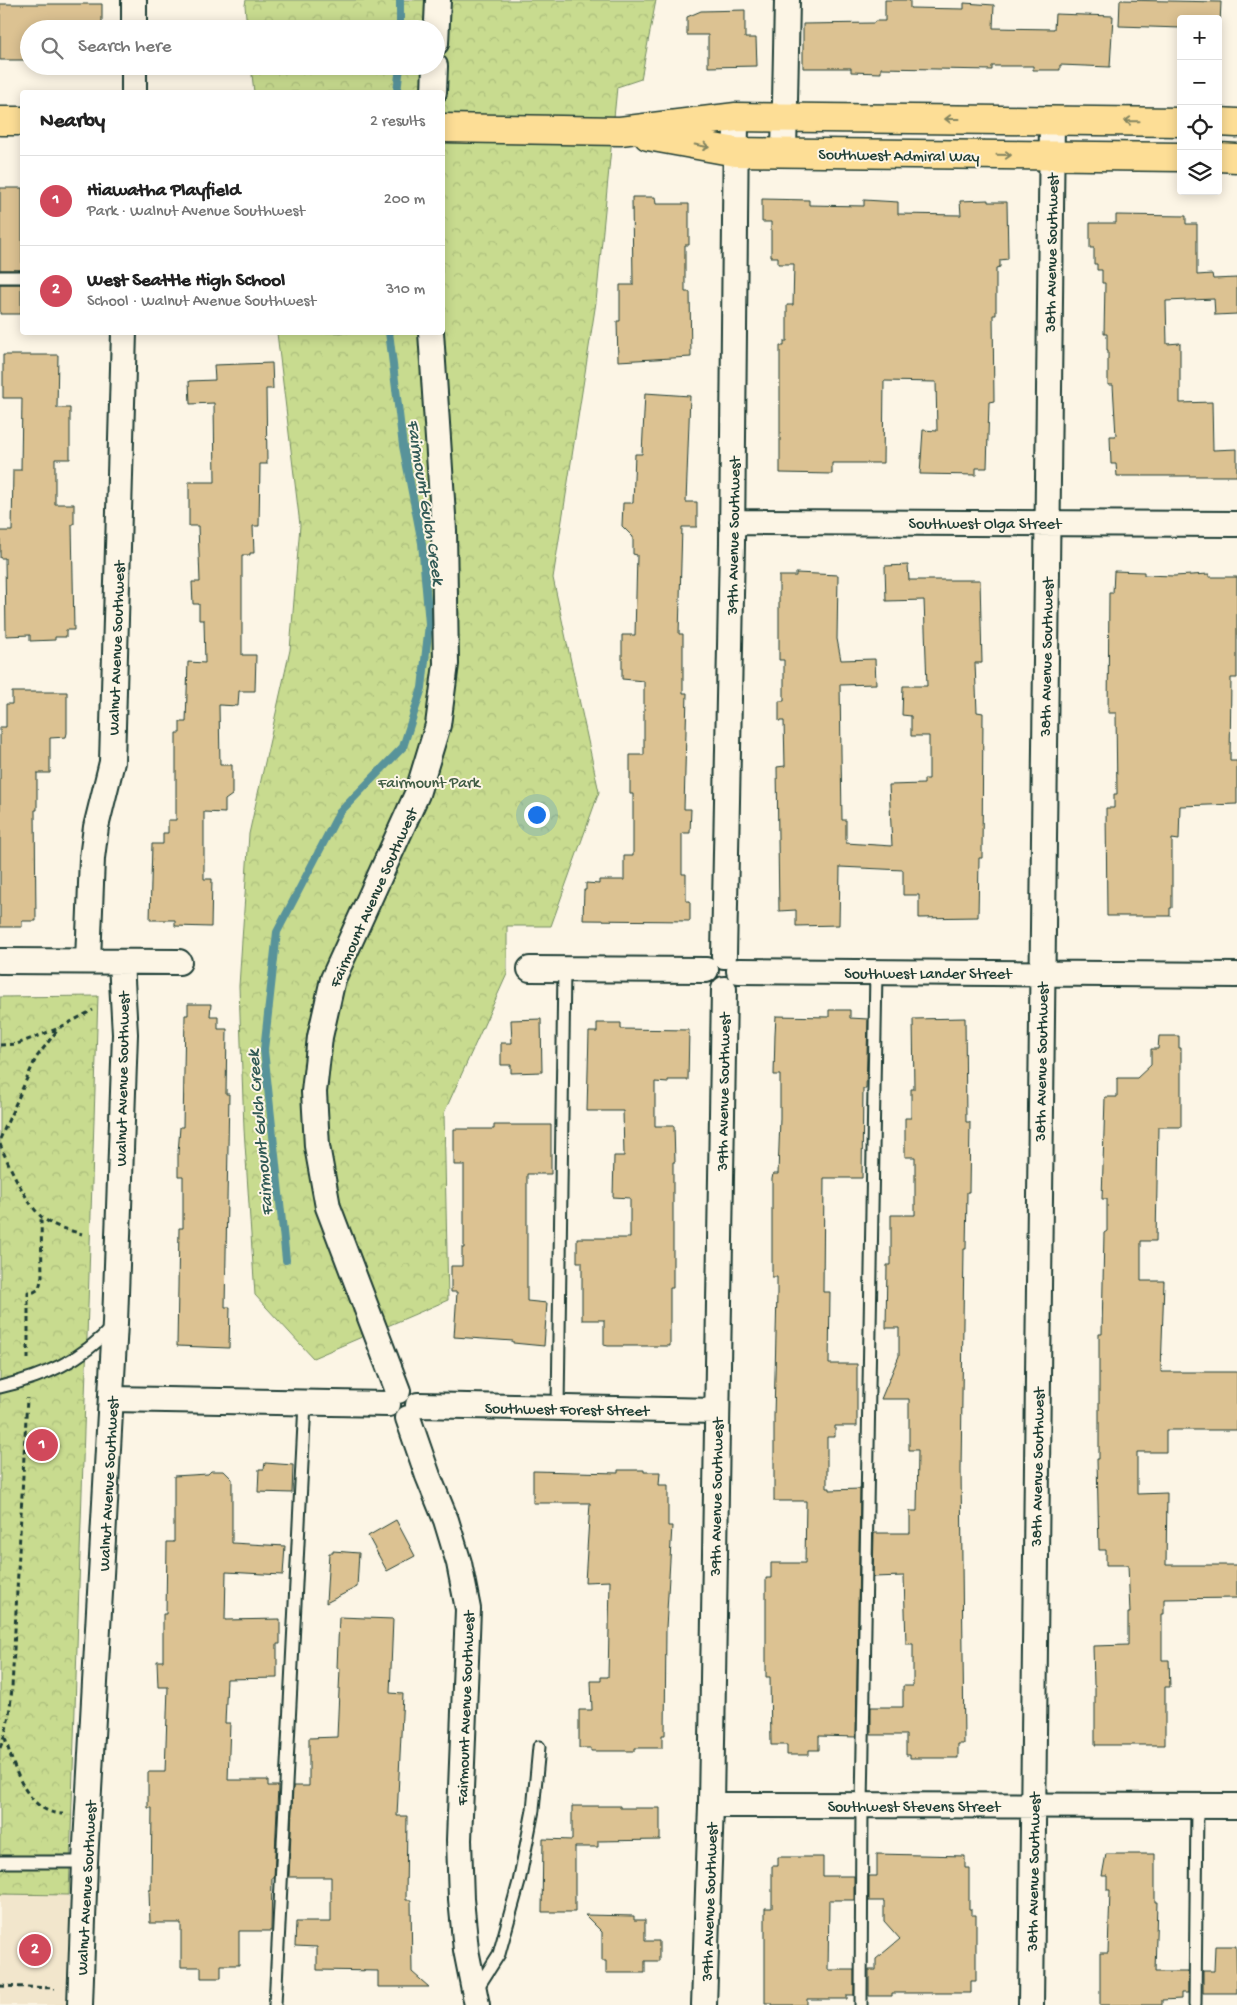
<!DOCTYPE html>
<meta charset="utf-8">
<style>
body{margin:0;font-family:"Gochi Hand",sans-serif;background:#f6f6f6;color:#222}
.controls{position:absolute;right:15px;top:15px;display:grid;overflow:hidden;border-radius:5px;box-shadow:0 2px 12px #0003}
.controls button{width:45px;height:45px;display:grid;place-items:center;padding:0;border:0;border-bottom:1px solid #e0e0e0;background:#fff;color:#222;font:25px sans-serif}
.you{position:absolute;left:536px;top:814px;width:18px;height:18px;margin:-12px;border:4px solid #fff;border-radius:50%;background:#1a73e8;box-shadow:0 0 0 8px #1a73e833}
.badge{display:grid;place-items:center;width:32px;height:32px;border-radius:50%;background:#d1495b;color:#fff;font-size:16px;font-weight:700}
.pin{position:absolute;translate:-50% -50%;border:2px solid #fff;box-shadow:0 1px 5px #0006}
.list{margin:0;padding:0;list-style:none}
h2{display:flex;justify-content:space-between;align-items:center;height:65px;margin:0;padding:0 20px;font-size:21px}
h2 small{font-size:16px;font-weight:400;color:#767676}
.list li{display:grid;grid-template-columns:32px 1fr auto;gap:15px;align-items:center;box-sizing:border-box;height:90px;padding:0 20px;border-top:1px solid #e0e0e0}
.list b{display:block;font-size:19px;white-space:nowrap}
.list p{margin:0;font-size:16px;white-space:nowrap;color:#767676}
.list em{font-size:16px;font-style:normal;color:#767676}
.icon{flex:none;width:28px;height:28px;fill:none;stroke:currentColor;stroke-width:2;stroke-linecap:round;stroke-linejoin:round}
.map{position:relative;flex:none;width:1237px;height:2005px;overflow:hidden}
.search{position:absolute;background:#fff;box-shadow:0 2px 12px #0003;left:20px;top:20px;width:425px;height:55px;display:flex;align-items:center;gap:12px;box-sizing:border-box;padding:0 18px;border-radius:28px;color:#767676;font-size:19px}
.panel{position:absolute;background:#fff;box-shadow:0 2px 12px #0003;left:20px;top:90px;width:425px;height:245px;border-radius:5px}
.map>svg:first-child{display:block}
.built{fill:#f2e6cc}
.forest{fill:url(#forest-crowns);stroke:#748c62}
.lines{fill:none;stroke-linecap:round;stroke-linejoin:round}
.stream{stroke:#59939a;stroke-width:8}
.building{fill:#dcc292;stroke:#1f3d34}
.service-casing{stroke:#1f3d34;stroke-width:15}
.minor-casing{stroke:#1f3d34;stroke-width:28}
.primary-casing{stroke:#1f3d34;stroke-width:31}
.path{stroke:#1f3d34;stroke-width:3;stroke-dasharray:5 4;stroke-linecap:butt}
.service{stroke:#fcf5e5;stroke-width:11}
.minor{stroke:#fcf5e5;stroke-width:24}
.primary{stroke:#fdde96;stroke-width:28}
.oneway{stroke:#838560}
.labels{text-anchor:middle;stroke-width:4;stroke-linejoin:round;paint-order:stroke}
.street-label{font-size:16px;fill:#1f3d34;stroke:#fcf5e5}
.park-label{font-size:16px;fill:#415d46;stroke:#fcf5e5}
.water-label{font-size:18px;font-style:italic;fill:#325a56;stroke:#fcf5e5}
</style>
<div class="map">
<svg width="1237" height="2005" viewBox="0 0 1237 2005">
<defs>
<pattern id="forest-crowns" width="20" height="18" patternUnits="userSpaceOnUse" patternTransform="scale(1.25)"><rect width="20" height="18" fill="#c8db8f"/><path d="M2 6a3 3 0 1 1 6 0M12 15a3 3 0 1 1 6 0" fill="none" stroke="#abbd7c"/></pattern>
</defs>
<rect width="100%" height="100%" fill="#fcf5e5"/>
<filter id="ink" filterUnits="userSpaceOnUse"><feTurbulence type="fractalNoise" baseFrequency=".02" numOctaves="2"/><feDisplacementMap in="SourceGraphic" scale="10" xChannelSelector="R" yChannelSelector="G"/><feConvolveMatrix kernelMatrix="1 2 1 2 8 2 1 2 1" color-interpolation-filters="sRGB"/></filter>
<g filter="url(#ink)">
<path class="built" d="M 0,1894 L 69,1895 L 69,2005 L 0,2005 Z"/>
<path class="forest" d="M 246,0 L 656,0 L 641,79 L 617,87 L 596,302 L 553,578 L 599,792 L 551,926 L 507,926 L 507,974 L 444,1113 L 448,1300 L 313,1358 L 255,1295 L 244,1129 L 239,986 L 249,834 L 290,650 L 300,525 L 277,333 L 442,332 L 442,92 L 254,92 L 251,66 L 436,66 L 436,29 L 247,29 L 245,5 Z
M 98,996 L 69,1895 L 0,1894 L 0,997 Z"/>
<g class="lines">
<path class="stream" d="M 400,0 L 400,29
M 397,92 L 400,66
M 286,1260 L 264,1050 L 277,932 L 339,813 L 403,747 L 422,688 L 429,624 L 422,543 L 403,446 L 389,332"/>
</g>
<path class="building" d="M 885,0 L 910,0 L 910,8 L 964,9 L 964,3 L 994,5 L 993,28 L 1054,29 L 1055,14 L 1113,16 L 1110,67 L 1060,65 L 1060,70 L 1033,70 L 1033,66 L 992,66 L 992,70 L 881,68 L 881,73 L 851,72 L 851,68 L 803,68 L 803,24 L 874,23 L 875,21 L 885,21 Z
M 1120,0 L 1221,2 L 1220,24 L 1218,24 L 1218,19 L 1181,19 L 1181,28 L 1119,26 Z
M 0,4 L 102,4 L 102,29 L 29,29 L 29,60 L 0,60 Z
M 745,10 L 745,38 L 756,38 L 757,66 L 708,67 L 708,35 L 687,35 L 687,17 L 701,11 Z
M 0,188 L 22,188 L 22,268 L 21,270 L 0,270 Z
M 632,197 L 655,197 L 656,204 L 689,204 L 689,245 L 685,245 L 685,292 L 690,292 L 691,357 L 618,361 L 617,321 L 620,321 L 620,285 L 633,285 Z
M 762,199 L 809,200 L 809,205 L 864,206 L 864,200 L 898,202 L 898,214 L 961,215 L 960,201 L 988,200 L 988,202 L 1007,202 L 1008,259 L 1000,260 L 1000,267 L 996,268 L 996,315 L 993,315 L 994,401 L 989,402 L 987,468 L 976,468 L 976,475 L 920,474 L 923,430 L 937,431 L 936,382 L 884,381 L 883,463 L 832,463 L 832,474 L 780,473 L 780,346 L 784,346 L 784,341 L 787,341 L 787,305 L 793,305 L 794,264 L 778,264 L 778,257 L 771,257 L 771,222 L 762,222 Z
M 1116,215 L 1186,216 L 1186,224 L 1197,224 L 1197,275 L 1212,274 L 1213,279 L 1237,278 L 1237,314 L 1215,315 L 1214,299 L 1166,301 L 1167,344 L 1180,343 L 1180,403 L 1212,402 L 1213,450 L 1237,449 L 1237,476 L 1117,476 L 1116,464 L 1111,464 L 1110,436 L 1116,436 L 1113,385 L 1108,385 L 1108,350 L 1107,350 L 1107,334 L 1104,334 L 1105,283 L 1102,283 L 1102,270 L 1097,270 L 1097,264 L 1094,264 L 1094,248 L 1090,248 L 1090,223 L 1116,223 Z
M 0,284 L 21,284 L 21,314 L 0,314 Z
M 3,355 L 58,355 L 57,408 L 70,408 L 70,459 L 55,459 L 55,504 L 74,504 L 74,524 L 72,524 L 74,630 L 66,630 L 66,637 L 55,637 L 55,640 L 30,641 L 30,635 L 6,636 L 5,558 L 0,558 L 0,531 L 12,531 L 13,470 L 21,470 L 22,398 L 3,398 Z
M 272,363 L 273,389 L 266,389 L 267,464 L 260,464 L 259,526 L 253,526 L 254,553 L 250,553 L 250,555 L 242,555 L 242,655 L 256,655 L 255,691 L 239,691 L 238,706 L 219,705 L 220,765 L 232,765 L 232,795 L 225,800 L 225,813 L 204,812 L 204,879 L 212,879 L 211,927 L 175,926 L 175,920 L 150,920 L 152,844 L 163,844 L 163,833 L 168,833 L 168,820 L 176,820 L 176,733 L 180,733 L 180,722 L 186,722 L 188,662 L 205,663 L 204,620 L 199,620 L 199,604 L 193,604 L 192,582 L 200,582 L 198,526 L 189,526 L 189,482 L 215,482 L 214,403 L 190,404 L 189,381 L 215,380 L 214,365 Z
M 645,393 L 690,396 L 686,502 L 697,502 L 697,527 L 682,527 L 679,634 L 683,634 L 683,693 L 687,693 L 684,809 L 691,809 L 690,833 L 682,833 L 682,874 L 686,874 L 686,901 L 690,901 L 690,921 L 583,920 L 584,890 L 586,890 L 586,883 L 599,884 L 599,880 L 624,880 L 624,856 L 633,856 L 633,794 L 630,794 L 630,755 L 644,755 L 644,681 L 622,679 L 622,635 L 635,635 L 637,555 L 633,554 L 633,537 L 622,526 L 623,503 L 633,503 L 635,454 L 642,454 Z
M 908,565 L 909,580 L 980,580 L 982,663 L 975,663 L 977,712 L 983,713 L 982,858 L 979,858 L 978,917 L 919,918 L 919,895 L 903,895 L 903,870 L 840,867 L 839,925 L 796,926 L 796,910 L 779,911 L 777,767 L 785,766 L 784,721 L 779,721 L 779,701 L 784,701 L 784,660 L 779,660 L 779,576 L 796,576 L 796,573 L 838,575 L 837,639 L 841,660 L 875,659 L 876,684 L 840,685 L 842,820 L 846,820 L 846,843 L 892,846 L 889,785 L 924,784 L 924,779 L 929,779 L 929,736 L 911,736 L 911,716 L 902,715 L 903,686 L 927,686 L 924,600 L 886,601 L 885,566 Z
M 1114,571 L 1144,572 L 1144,575 L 1174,576 L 1209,574 L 1209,577 L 1237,577 L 1237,678 L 1231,678 L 1230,761 L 1237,761 L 1237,804 L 1180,806 L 1179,840 L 1172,839 L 1172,908 L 1170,908 L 1170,916 L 1107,916 L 1106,808 L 1114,808 L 1114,794 L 1117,794 L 1116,713 L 1108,713 L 1109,593 L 1113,593 Z
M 12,692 L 67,692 L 67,733 L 66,737 L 50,738 L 50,773 L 37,773 L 37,810 L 35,810 L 36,921 L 22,921 L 22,927 L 0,927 L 0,727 L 6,727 L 6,704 L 12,704 Z
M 188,1004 L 211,1004 L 210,1016 L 218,1016 L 218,1029 L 227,1029 L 226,1094 L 229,1094 L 225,1307 L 230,1307 L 229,1348 L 177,1346 L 179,1228 L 183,1228 L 183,1176 L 178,1176 L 178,1153 L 180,1127 L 183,1127 L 185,1015 L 188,1015 Z
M 829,1010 L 850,1010 L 850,1018 L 868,1019 L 866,1089 L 863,1089 L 862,1178 L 824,1178 L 823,1292 L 830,1292 L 829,1364 L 857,1364 L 857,1426 L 835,1426 L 835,1437 L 827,1437 L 827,1488 L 830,1488 L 830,1490 L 860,1489 L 856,1737 L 819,1736 L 819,1750 L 809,1750 L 809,1755 L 787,1755 L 787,1745 L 771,1745 L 770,1677 L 766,1677 L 766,1578 L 771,1578 L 771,1563 L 805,1563 L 806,1501 L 774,1501 L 774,1416 L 777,1293 L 777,1277 L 772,1277 L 772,1179 L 773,1174 L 778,1174 L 780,1118 L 780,1075 L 774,1075 L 775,1034 L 776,1016 L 829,1017 Z
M 965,1018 L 966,1122 L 970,1122 L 969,1192 L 967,1192 L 966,1249 L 964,1249 L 961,1470 L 964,1744 L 958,1744 L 958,1758 L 910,1758 L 910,1755 L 906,1755 L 906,1735 L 871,1735 L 871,1707 L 903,1707 L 903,1686 L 913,1686 L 913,1644 L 906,1644 L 904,1576 L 873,1577 L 874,1533 L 910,1533 L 910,1511 L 917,1511 L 918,1450 L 909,1450 L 909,1399 L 881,1399 L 899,1356 L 899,1328 L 886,1328 L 887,1265 L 891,1265 L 891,1215 L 915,1215 L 915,1157 L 905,1157 L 905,1118 L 911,1118 L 911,1089 L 914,1089 L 913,1019 Z
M 541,1019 L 542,1072 L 511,1073 L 511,1065 L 501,1065 L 501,1043 L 512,1043 L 511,1020 Z
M 597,1023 L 621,1023 L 621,1029 L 689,1030 L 688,1080 L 668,1080 L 668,1083 L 655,1082 L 655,1126 L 674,1126 L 675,1162 L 673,1162 L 673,1288 L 670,1288 L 670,1346 L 608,1346 L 604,1345 L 604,1320 L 582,1320 L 582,1262 L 577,1262 L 577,1238 L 630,1238 L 630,1198 L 613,1197 L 614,1156 L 624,1156 L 623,1111 L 587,1111 L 589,1032 L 597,1032 Z
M 1159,1036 L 1179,1036 L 1179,1048 L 1181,1048 L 1181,1127 L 1158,1127 L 1156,1241 L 1141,1241 L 1141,1281 L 1164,1281 L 1161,1372 L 1237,1372 L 1237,1430 L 1166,1430 L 1166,1452 L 1137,1452 L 1137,1494 L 1167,1493 L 1166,1565 L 1237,1565 L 1237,1598 L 1164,1599 L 1164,1614 L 1162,1614 L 1162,1660 L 1169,1660 L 1170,1687 L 1165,1687 L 1165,1745 L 1095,1745 L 1095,1685 L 1094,1685 L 1093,1646 L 1128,1645 L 1128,1613 L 1130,1613 L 1128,1565 L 1106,1565 L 1106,1550 L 1099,1550 L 1097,1459 L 1099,1459 L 1099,1334 L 1102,1334 L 1104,1233 L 1107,1231 L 1107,1199 L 1102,1199 L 1105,1097 L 1117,1097 L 1117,1078 L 1137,1078 L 1151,1065 L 1151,1049 L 1158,1049 Z
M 494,1125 L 551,1125 L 551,1174 L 527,1174 L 527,1301 L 547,1303 L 544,1346 L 513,1343 L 513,1341 L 454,1337 L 457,1292 L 451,1292 L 451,1266 L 462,1266 L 462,1248 L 464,1248 L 464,1165 L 454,1165 L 454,1129 L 494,1129 Z
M 265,1463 L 293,1465 L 292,1493 L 258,1492 L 259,1469 L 264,1469 Z
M 618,1470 L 644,1470 L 644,1472 L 660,1472 L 659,1485 L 668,1485 L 668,1526 L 672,1526 L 666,1628 L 665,1735 L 662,1735 L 662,1748 L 635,1748 L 635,1751 L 591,1751 L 591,1748 L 579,1748 L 579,1710 L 592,1710 L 591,1681 L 601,1681 L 601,1677 L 608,1677 L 610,1581 L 585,1582 L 590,1503 L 533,1503 L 533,1471 L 618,1473 Z
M 211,1471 L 224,1471 L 232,1479 L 232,1543 L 285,1546 L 283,1575 L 226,1572 L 225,1620 L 280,1619 L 280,1644 L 277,1644 L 277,1678 L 227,1679 L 225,1723 L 230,1723 L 228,1780 L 268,1780 L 268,1786 L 278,1786 L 274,1878 L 272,1878 L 271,1931 L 239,1931 L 239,1965 L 221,1965 L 221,1978 L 201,1978 L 201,1967 L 181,1967 L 181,1923 L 150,1923 L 149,1890 L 151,1890 L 152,1808 L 148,1808 L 148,1772 L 165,1772 L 168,1687 L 158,1687 L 157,1661 L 163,1661 L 163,1614 L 166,1614 L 167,1542 L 174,1542 L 174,1476 L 208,1474 Z
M 396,1520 L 415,1556 L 387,1571 L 368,1536 Z
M 333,1551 L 359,1553 L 357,1587 L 326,1603 L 329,1553 L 333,1553 Z
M 339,1617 L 393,1619 L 390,1693 L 403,1694 L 397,1816 L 407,1816 L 406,1900 L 411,1900 L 412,1972 L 429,1987 L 378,1987 L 378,1971 L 317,1970 L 317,1947 L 295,1946 L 296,1922 L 331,1922 L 331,1877 L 289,1877 L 293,1786 L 309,1786 L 309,1738 L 337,1737 L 340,1668 L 337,1668 Z
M 572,1806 L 620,1806 L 620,1808 L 660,1808 L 660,1840 L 598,1841 L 598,1847 L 575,1847 L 575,1912 L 542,1912 L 543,1839 L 572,1840 Z
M 877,1854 L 965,1856 L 965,1868 L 969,1868 L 969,1909 L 971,1909 L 971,1915 L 976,1915 L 976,1981 L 971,1981 L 971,1993 L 892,1993 L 892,1996 L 869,1996 L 869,1970 L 876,1970 L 876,1959 L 900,1939 L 884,1921 L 884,1901 L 869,1901 L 869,1876 L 877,1876 Z
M 1106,1854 L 1155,1854 L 1155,1902 L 1157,1902 L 1155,1972 L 1188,1972 L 1188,1993 L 1181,1993 L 1181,1999 L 1162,2000 L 1162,2005 L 1100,2005 L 1100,1953 L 1108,1953 L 1110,1890 L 1107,1890 L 1107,1876 L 1102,1876 Z
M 778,1857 L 823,1857 L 823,1876 L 854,1876 L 854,1900 L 829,1900 L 828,1970 L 854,1970 L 854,1995 L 847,1995 L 847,1999 L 807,1999 L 807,2005 L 772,2005 L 772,2003 L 765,2003 L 765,1908 L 772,1908 L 772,1866 L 778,1866 Z
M 585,1915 L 634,1916 L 634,1920 L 645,1920 L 645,1941 L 659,1941 L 659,1961 L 645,1961 L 645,1973 L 606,1973 L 606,1961 L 602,1961 L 602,1932 Z
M 1215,1946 L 1236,1946 L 1237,1993 L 1203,1993 L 1203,1971 L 1214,1971 Z"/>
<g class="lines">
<defs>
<path id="service" d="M 0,277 L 22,277
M 0,1387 C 45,1376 81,1361 113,1326
M 558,1408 L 564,969
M 0,1862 L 85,1862
M 476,1990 L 499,1954 L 519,1882 L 533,1810 L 539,1747
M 275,2005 L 305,1403
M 861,2005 L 862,1805 L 876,971
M 1195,2005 L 1197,1806"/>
<path id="minor" d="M 134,0 L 134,29
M 436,43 L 438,0
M 134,66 L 134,92
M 434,92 L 435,66
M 784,153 L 787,0
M 732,522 L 1237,524
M 724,956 L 732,543 L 736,117
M 0,961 L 179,962
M 88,961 L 92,858 L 96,827 L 112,762 L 124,332
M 530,969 L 706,970
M 739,971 L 1237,975
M 398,1391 L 328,1207 L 317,1146 L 314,1092 L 320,1037 L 333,979 L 417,794 L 438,725 L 446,664 L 444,530 L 431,332
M 112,1399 L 388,1404
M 418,1405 L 717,1411
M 408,1418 L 428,1476 L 446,1520 L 459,1563 L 468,1609 L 459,1840 L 461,1899 L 466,1950 L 477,2005
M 711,1805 L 1237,1806
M 80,2005 L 85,1862 L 115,1323 L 125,1034 L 121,962
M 704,2005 L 711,1805 L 724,989
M 1031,2005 L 1052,120"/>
<path id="primary" d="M 0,121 L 22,121
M 1218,122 L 1237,123
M 442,128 L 620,131 L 736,117 L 1181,122
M 648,136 L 736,152 L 1181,157
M 1218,157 L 1237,158"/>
</defs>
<use href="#service" class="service-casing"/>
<use href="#minor" class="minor-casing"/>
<use href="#primary" class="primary-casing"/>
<path class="path" d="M 0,1045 L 17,1044 L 59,1028 L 93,1010
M 0,1139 L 36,1058 L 59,1028
M 0,1144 C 7,1162 28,1207 43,1218 C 54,1227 69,1230 82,1234
M 28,1359 L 28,1292 L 34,1292 L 39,1289 L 42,1276 L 41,1217
M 5,1738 C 14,1767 26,1813 63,1814
M 0,1748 C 8,1729 10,1709 12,1688 L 27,1398
M 0,1986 L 55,1988"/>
<use href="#service" class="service"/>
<use href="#minor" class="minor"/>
<use href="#primary" class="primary"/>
</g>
<defs><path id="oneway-shaft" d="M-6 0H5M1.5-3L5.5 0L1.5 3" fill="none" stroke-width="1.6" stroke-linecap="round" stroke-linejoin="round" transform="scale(1.25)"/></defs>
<g class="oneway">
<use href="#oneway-shaft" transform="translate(952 119) rotate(-180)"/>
<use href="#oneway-shaft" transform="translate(1132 121) rotate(-179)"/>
<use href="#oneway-shaft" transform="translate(702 146) rotate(11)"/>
<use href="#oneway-shaft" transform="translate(1004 155) rotate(1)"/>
</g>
</g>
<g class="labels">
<g class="street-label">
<text transform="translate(899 154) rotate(1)" y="6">Southwest Admiral Way</text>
<text transform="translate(1050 253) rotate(-89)" y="6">38th Avenue Southwest</text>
<text x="985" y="528">Southwest Olga Street</text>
<text transform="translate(732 536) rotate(-89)" y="6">39th Avenue Southwest</text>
<text transform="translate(115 648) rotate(-88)" y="6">Walnut Avenue Southwest</text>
<text transform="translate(1045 657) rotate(-89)" y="6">38th Avenue Southwest</text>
<text transform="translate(372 897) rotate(-66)" y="6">Fairmount Avenue Southwest</text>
<text x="928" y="978">Southwest Lander Street</text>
<text transform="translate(1040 1062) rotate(-89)" y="6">38th Avenue Southwest</text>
<text transform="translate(121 1079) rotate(-89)" y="6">Walnut Avenue Southwest</text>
<text transform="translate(722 1092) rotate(-89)" y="6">39th Avenue Southwest</text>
<text transform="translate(567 1408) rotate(1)" y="6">Southwest Forest Street</text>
<text transform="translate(1036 1467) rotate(-89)" y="6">38th Avenue Southwest</text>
<text transform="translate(107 1484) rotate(-87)" y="6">Walnut Avenue Southwest</text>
<text transform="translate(715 1497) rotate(-89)" y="6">39th Avenue Southwest</text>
<text transform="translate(464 1708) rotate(-88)" y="6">Fairmount Avenue Southwest</text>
<text x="914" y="1811">Southwest Stevens Street</text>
<text transform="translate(1032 1872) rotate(-89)" y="6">38th Avenue Southwest</text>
<text transform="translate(85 1888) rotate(-87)" y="6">Walnut Avenue Southwest</text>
<text transform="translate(708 1902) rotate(-88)" y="6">39th Avenue Southwest</text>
</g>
<g class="park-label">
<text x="429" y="787">Fairmount Park</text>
</g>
<g class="water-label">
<text transform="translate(427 502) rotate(81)" y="6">Fairmount Gulch Creek</text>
<text transform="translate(259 1133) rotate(-95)" y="6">Fairmount Gulch Creek</text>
</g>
</g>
</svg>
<div class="controls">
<button>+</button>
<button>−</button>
<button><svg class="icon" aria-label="locate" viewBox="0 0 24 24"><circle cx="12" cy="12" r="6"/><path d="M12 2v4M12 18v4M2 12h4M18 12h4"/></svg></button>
<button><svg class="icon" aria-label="layers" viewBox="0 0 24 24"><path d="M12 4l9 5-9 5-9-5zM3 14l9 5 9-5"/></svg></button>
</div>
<div class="you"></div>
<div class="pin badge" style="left:42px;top:1445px">1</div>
<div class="pin badge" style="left:35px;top:1950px">2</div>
<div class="search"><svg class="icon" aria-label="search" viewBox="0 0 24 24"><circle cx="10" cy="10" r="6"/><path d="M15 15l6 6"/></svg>Search here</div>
<section class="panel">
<h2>Nearby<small>2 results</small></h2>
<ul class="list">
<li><span class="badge">1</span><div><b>Hiawatha Playfield</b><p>Park · Walnut Avenue Southwest</p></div><em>200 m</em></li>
<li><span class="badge">2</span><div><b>West Seattle High School</b><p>School · Walnut Avenue Southwest</p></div><em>310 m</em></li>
</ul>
</section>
</div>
